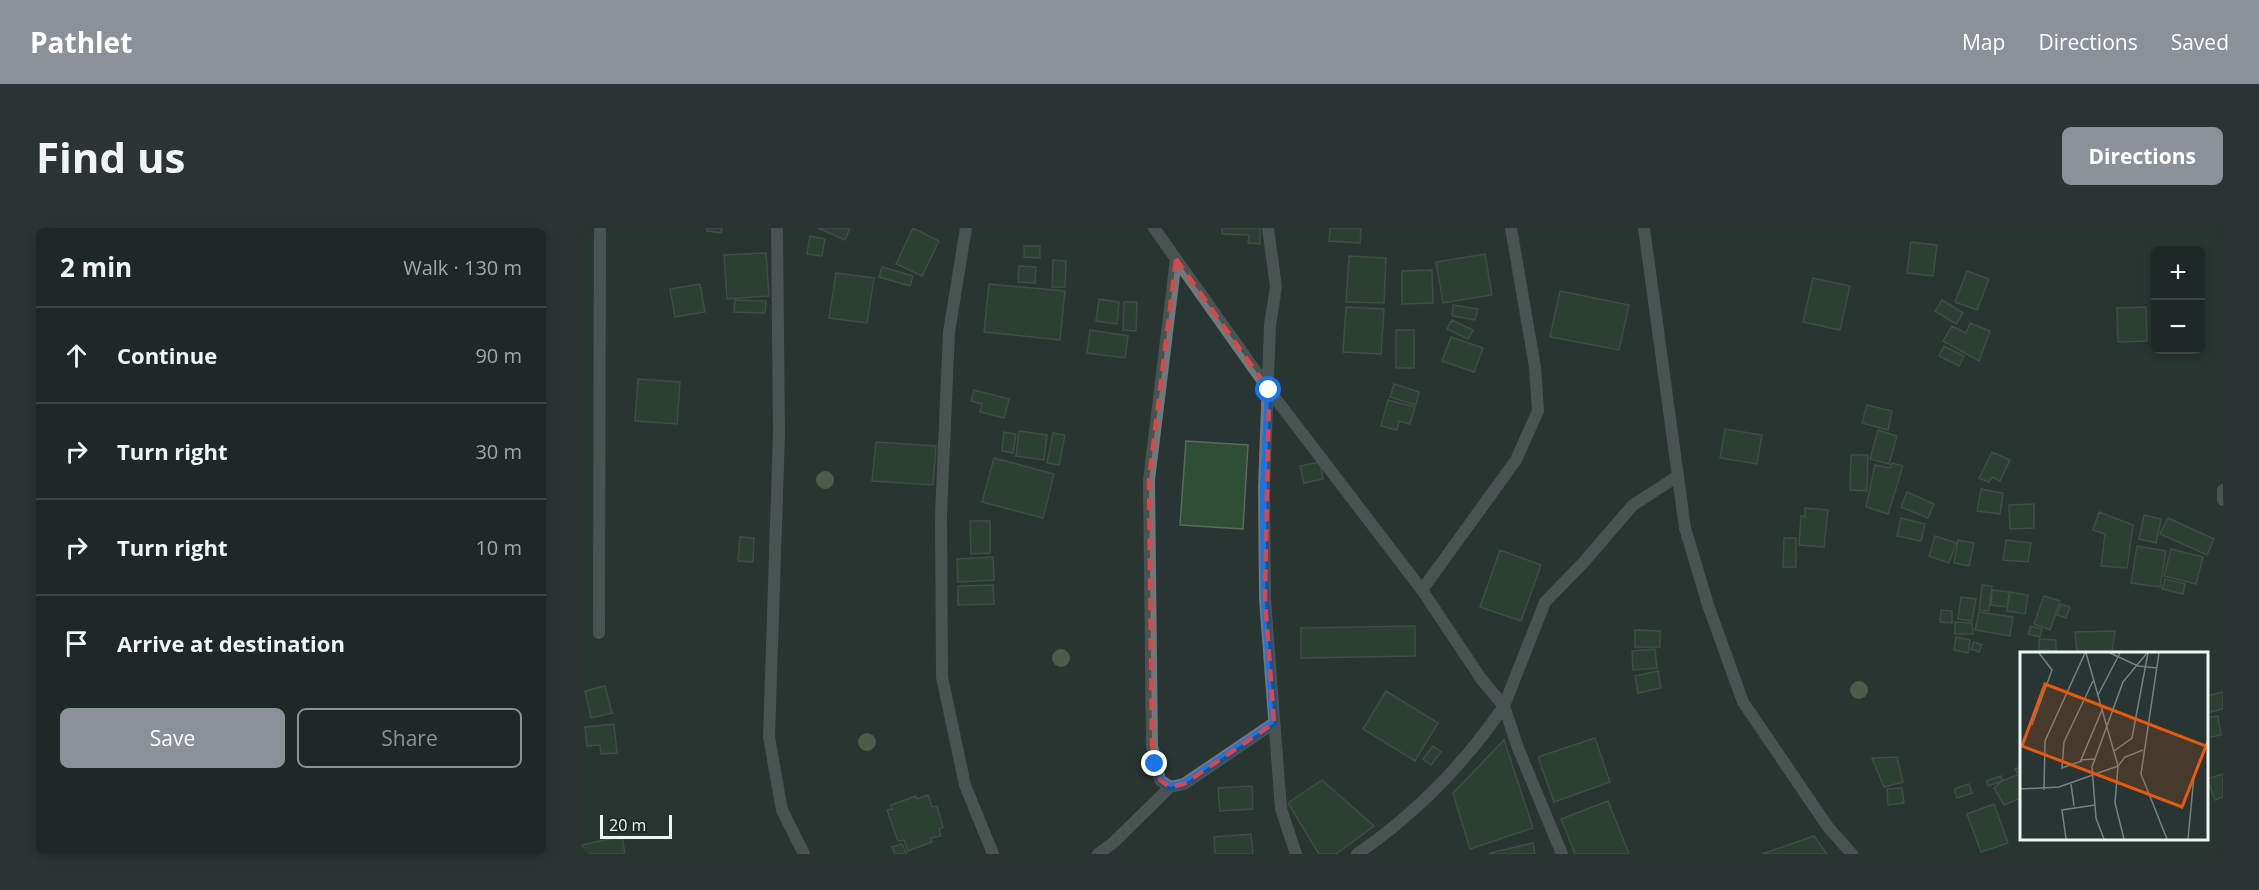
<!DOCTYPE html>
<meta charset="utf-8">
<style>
body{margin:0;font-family:"Open Sans",sans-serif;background:#2b3432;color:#f1f3f6}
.controls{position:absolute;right:18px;top:18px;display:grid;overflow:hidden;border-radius:9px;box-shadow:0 3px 9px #0003}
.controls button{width:54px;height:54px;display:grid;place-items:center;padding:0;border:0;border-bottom:2px solid #3c4443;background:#1e2826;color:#f1f3f6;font:30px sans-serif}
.scale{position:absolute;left:18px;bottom:15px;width:72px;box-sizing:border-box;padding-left:6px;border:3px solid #edf6f4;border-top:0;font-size:16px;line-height:21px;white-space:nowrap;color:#edf6f4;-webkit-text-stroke:4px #1e2b28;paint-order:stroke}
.stop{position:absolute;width:18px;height:18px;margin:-14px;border:4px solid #1a73e8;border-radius:50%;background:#fff}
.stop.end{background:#1a73e8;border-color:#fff;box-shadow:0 2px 6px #0008}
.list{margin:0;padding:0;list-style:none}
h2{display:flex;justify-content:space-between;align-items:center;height:78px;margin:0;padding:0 24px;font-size:26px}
h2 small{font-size:20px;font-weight:400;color:#a1a6a7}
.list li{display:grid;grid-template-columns:39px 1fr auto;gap:18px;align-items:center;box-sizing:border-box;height:96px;padding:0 24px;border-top:2px solid #3c4443}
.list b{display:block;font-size:22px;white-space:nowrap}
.list em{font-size:20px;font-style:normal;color:#a1a6a7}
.actions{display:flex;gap:12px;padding:18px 24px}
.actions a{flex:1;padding:14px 0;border:2px solid #8c9099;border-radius:9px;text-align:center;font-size:21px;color:#8c9099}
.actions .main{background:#8c9099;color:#fff}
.icon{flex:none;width:33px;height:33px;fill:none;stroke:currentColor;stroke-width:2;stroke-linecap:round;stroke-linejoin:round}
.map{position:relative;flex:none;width:1641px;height:626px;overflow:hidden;border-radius:9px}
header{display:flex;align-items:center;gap:36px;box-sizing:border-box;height:84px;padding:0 30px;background:#8c9099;color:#fff}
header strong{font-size:28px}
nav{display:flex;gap:33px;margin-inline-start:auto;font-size:21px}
.intro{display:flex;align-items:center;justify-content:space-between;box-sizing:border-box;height:144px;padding:0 36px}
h1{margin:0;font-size:42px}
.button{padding:15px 27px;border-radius:9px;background:#8c9099;color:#fff;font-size:21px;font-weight:700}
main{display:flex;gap:36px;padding:0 36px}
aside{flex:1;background:#1e2826;border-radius:9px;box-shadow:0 3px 9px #0003}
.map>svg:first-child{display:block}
.building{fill:#2f4e36;stroke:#5d685f;stroke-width:1.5}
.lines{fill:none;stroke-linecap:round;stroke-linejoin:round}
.street{stroke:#71787a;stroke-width:12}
.tree{fill:#7a8a66}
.route{stroke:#1a73e8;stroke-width:8}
.marked{fill:none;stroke:#d94747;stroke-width:4.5;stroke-dasharray:12 8;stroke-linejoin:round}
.inset-road{fill:none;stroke:#778280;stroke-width:1.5}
.view{fill:#e8590c;fill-opacity:0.15;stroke:#e8590c;stroke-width:3}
.inset-edge{fill:none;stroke:#edf6f4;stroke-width:3}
</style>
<header>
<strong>Pathlet</strong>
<nav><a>Map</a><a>Directions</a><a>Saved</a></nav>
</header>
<div class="intro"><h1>Find us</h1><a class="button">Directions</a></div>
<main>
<aside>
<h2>2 min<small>Walk · 130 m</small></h2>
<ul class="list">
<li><svg class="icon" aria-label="ahead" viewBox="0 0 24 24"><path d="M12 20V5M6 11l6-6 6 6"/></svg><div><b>Continue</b></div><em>90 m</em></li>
<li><svg class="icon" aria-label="right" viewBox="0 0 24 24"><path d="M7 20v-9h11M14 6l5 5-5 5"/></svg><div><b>Turn right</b></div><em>30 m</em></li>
<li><svg class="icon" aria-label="right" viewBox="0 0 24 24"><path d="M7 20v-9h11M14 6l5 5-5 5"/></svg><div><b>Turn right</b></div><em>10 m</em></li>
<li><svg class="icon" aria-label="arrive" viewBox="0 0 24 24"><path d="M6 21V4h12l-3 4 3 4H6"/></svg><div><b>Arrive at destination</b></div></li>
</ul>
<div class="actions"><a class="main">Save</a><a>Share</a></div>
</aside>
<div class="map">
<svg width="1641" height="626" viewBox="0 0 1641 626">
<rect width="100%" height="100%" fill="#283532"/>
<path class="building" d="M 125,0 L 140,0 L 139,5 L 125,3 Z
M 236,0 L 268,0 L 263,12 Z
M 331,0 L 357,13 L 340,48 L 314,36 Z
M 640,0 L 678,0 L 678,16 L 666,15 L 667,7 L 640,6 Z
M 748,0 L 779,0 L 778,15 L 747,13 Z
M 228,8 L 243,11 L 240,28 L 225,26 Z
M 1329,14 L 1355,17 L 1351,48 L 1325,45 Z
M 442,18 L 458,18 L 458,30 L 442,29 Z
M 184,25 L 187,68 L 145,71 L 142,27 Z
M 903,26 L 910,67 L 861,75 L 854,34 Z
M 767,28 L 804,30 L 802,75 L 764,74 Z
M 471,32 L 484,33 L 483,59 L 470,59 Z
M 437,38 L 454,39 L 453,55 L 436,54 Z
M 300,39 L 331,48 L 328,58 L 297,49 Z
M 850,42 L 851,75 L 820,76 L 820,43 Z
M 1385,43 L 1407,51 L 1395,82 L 1373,74 Z
M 254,45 L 292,50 L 285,95 L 247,90 Z
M 1231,50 L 1268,58 L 1258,102 L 1221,94 Z
M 118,56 L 123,84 L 93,89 L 88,61 Z
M 407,56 L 483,63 L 478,112 L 402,104 Z
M 978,63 L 1047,77 L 1037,122 L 968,109 Z
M 517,71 L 537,74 L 535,96 L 514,93 Z
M 153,72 L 184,73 L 183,85 L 152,84 Z
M 1360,72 L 1381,85 L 1374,96 L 1353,83 Z
M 542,74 L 555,74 L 554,103 L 541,102 Z
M 871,77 L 896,81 L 893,92 L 870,88 Z
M 764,79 L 802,81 L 799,126 L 761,124 Z
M 1564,79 L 1565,113 L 1536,114 L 1535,80 Z
M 870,92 L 891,102 L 886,111 L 865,101 Z
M 1388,95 L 1408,103 L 1397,133 L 1361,113 L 1370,98 L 1384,105 Z
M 508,102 L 546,108 L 543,130 L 505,125 Z
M 814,102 L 832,102 L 832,140 L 814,140 Z
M 869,109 L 901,120 L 892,144 L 860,133 Z
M 1362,118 L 1382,128 L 1377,138 L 1357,128 Z
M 56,151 L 98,154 L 95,196 L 53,193 Z
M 812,156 L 837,164 L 834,177 L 808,169 Z
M 392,162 L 427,171 L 422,190 L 398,184 L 400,176 L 389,173 Z
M 806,172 L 833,179 L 828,196 L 817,193 L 815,202 L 799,198 Z
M 1285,177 L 1310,183 L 1306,202 L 1280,195 Z
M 1143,201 L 1180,207 L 1175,236 L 1138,230 Z
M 1296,202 L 1315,208 L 1307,236 L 1288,231 Z
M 437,203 L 465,207 L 462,232 L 434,228 Z
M 422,204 L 434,206 L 431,225 L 420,223 Z
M 471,205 L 483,207 L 477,237 L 465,235 Z
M 604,213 L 666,217 L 661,301 L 598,297 Z
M 294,214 L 354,218 L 351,257 L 290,253 Z
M 1410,224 L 1428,232 L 1418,253 L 1410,249 L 1407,254 L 1397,250 Z
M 1269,227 L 1286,227 L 1285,263 L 1268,262 Z
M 412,230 L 472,246 L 461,290 L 400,274 Z
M 738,234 L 741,251 L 722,255 L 718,238 Z
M 1310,235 L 1321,238 L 1306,286 L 1284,279 L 1293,237 L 1308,240 Z
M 1399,261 L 1421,265 L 1418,286 L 1395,283 Z
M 1325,264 L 1352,276 L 1346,290 L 1319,279 Z
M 1452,276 L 1452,300 L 1428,301 L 1427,277 Z
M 1223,280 L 1246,282 L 1242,319 L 1217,317 L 1219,288 L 1223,289 Z
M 1517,284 L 1551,297 L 1545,340 L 1519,338 L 1523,306 L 1511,302 Z
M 1562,287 L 1579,291 L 1574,315 L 1557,311 Z
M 1319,290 L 1343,296 L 1339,313 L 1315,308 Z
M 1586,290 L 1632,311 L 1625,327 L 1578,306 Z
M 388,293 L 408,293 L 408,325 L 389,326 Z
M 1353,308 L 1374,315 L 1367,335 L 1347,328 Z
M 158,309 L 172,310 L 171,334 L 156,333 Z
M 1202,310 L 1214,310 L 1214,339 L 1201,339 Z
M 1376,312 L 1392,315 L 1387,338 L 1372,335 Z
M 1424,312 L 1449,315 L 1446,334 L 1421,332 Z
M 1555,318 L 1584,323 L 1578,359 L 1549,355 Z
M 1589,321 L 1621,329 L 1614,356 L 1582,348 Z
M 918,322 L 959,337 L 939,393 L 898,379 Z
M 411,329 L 412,352 L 376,354 L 375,331 Z
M 1583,351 L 1603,356 L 1601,366 L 1580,361 Z
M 411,357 L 412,376 L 376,377 L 376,358 Z
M 1400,357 L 1410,358 L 1407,383 L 1397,382 Z
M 1410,362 L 1427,364 L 1425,379 L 1409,377 Z
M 1428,364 L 1446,367 L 1443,386 L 1425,383 Z
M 1462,368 L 1478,373 L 1468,402 L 1452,396 Z
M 1379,369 L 1394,371 L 1390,393 L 1376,391 Z
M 1479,376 L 1488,379 L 1484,390 L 1475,387 Z
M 1359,382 L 1370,383 L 1370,395 L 1358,394 Z
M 1397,384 L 1431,389 L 1428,408 L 1393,402 Z
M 1373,394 L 1390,395 L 1391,406 L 1373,406 Z
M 833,398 L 833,428 L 719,430 L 719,400 Z
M 1449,398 L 1460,401 L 1458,409 L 1446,406 Z
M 1053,402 L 1078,403 L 1078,419 L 1053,419 Z
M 1533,403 L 1530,424 L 1495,425 L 1493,404 Z
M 1374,409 L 1388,412 L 1386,425 L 1372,422 Z
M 1457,411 L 1474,412 L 1474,423 L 1457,422 Z
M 1392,414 L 1400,417 L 1397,424 L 1389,421 Z
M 1073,421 L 1075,440 L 1051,442 L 1050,423 Z
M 1076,443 L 1079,460 L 1056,465 L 1053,448 Z
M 23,458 L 30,485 L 9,490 L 3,463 Z
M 804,463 L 856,495 L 833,533 L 781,501 Z
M 1641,464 L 1641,481 L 1624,485 L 1624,468 Z
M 1636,488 L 1639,507 L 1624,510 L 1624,490 Z
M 32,496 L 35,525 L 19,526 L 18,517 L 5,518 L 3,499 Z
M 1013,510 L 1028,554 L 972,574 L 956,529 Z
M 922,512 L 951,600 L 888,621 L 871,565 Z
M 851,518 L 859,524 L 849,537 L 841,531 Z
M 1315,529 L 1321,554 L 1302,559 L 1290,530 Z
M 1440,539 L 1440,545 L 1436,547 L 1433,541 Z
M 1440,545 L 1440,573 L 1436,571 L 1422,577 L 1412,560 L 1420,553 Z
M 1641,546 L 1641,569 L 1633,572 L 1625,551 Z
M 1419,548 L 1420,553 L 1406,558 L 1404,553 Z
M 740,552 L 792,598 L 754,626 L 737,626 L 706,575 Z
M 1387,556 L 1390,565 L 1375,570 L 1372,561 Z
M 670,558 L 671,581 L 638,583 L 636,560 Z
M 1320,560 L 1322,575 L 1306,577 L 1305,561 Z
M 346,567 L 350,579 L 355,578 L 361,599 L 357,601 L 359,608 L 349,610 L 350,614 L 326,623 L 322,612 L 316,613 L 305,582 L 310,581 L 309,577 L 334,568 L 335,571 Z
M 1026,573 L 1047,626 L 993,626 L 979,591 Z
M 1412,576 L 1426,615 L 1399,624 L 1385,586 Z
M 669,606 L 671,626 L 633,626 L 632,609 Z
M 40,608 L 43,626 L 0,626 L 0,617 Z
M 1232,608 L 1245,626 L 1180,626 Z
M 951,615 L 953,626 L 908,626 L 908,625 Z
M 320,616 L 325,626 L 313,626 L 310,619 Z"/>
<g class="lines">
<path class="street" d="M 195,0 L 197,206 L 187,509 L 200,582 L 222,626
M 384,0 L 367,104 L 359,286 L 360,449 L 383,557 L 411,626
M 572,0 L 687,162 L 840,362 L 900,452 L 922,478 C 883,535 832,587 775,626
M 686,0 L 694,59 L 688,97 L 682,259 L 683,371 L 699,581 L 714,626
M 1062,0 L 1103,300 L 1126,377 L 1161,474 L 1246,599 L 1270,626
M 594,31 L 567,252 L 570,518 L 578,552 L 588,559 L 602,556 L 692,495
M 1641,262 L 1641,272
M 840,362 L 934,232 L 956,183 L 953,139 L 929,0
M 17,405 L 18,0
M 516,626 L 531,615 L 588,559
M 980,626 L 936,520 L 922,478 L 963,374 L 1001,335 L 1051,277 L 1096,248"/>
</g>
<g class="tree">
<circle cx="243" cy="252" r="9"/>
<circle cx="479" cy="430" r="9"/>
<circle cx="1277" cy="462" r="9"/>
<circle cx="285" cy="514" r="9"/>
</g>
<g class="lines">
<path class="route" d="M 573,536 L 578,552 L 588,559 L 602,556 L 692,495 L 683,371 L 682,259 L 687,162"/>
</g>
<path d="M0 0H1641V626H0ZM 594,31 L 687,162 L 683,371 L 692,495 L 602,556 L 588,559 L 578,552 L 570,518 L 567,252 Z" fill="#283532" fill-opacity=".55" fill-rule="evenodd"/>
<path class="marked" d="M 594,31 L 687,162 L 683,371 L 692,495 L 602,556 L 588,559 L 578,552 L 570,518 L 567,252 Z"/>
<g transform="translate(1438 424)">
<rect width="188" height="188" fill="#283532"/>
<path class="inset-road" d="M 90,1 L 118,14 L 137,16M 139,1 L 121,122 L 147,187M 78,43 L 100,1M 12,73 L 32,18 L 19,1M 94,99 L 112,86 L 128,1M 74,107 L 61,108 L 82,58M 62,109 L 42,116 L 44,90 L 73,29M 51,132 L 54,154M 0,137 L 39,135 L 98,114 L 66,1M 24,138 L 25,89 L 65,1M 46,187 L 42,158 L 75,153M 84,187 L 76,166 L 72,115 L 103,30 L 127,1M 104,187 L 95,151 L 98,114 L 105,105 L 123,98M 168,187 L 174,124 L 188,87"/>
<path class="view" d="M 25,32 L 186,94 L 162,155 L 2,94 Z"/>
<rect width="188" height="188" class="inset-edge"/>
</g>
</svg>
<div class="controls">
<button>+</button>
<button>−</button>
</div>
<div class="scale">20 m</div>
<div class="stop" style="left:687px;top:162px"></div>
<div class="stop end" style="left:573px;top:536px"></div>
</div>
</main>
